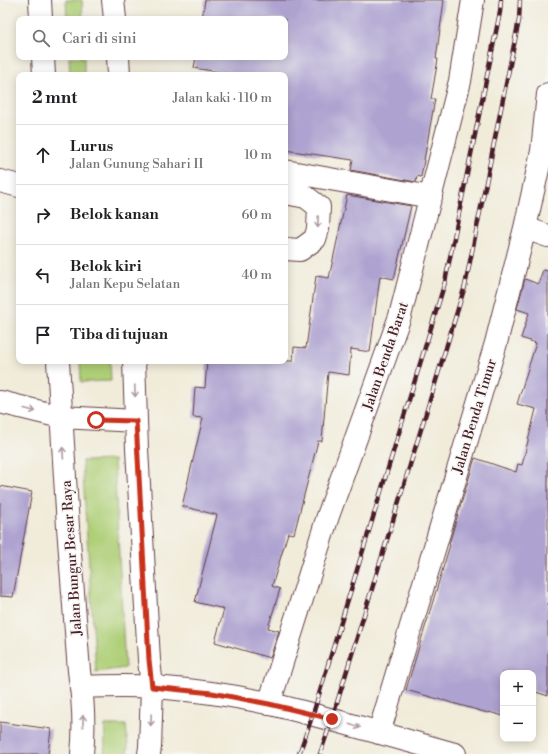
<!DOCTYPE html>
<html lang="id">
<meta charset="utf-8">
<style>
body{margin:0;font-family:"Libre Bodoni",serif;background:#f6f6f6;color:#202124}
.controls{position:absolute;right:12px;bottom:12px;display:grid;overflow:hidden;border-radius:8px;box-shadow:0 2px 10px #0003}
.controls button{width:36px;height:36px;display:grid;place-items:center;padding:0;border:0;border-bottom:1px solid #e0e0e0;background:#fff;color:#202124;font:20px sans-serif}
.stop{position:absolute;width:12px;height:12px;margin:-9px;border:3px solid #c8321e;border-radius:50%;background:#fff}
.stop.end{background:#c8321e;border-color:#fff;box-shadow:0 1px 4px #0008}
.list{margin:0;padding:0;list-style:none}
h2{display:flex;justify-content:space-between;align-items:center;height:52px;margin:0;padding:0 16px;font-size:17px}
h2 small{font-size:13px;font-weight:400;color:#757577}
.list li{display:grid;grid-template-columns:26px 1fr auto;gap:12px;align-items:center;box-sizing:border-box;height:60px;padding:0 16px;border-top:1px solid #e0e0e0}
.list b{display:block;font-size:15px;white-space:nowrap}
.list p{margin:0;font-size:13px;white-space:nowrap;color:#757577}
.list em{font-size:13px;font-style:normal;color:#757577}
.icon{flex:none;width:22px;height:22px;fill:none;stroke:currentColor;stroke-width:2;stroke-linecap:round;stroke-linejoin:round}
.map{position:relative;flex:none;width:548px;height:754px;overflow:hidden}
.search{position:absolute;background:#fff;box-shadow:0 2px 10px #0003;left:16px;top:16px;width:272px;height:44px;display:flex;align-items:center;gap:10px;box-sizing:border-box;padding:0 14px;border-radius:8px;color:#757577;font-size:15px}
.panel{position:absolute;background:#fff;box-shadow:0 2px 10px #0003;left:16px;top:72px;width:272px;height:292px;border-radius:8px}
.map>svg:first-child{display:block}
.green{fill:#afcf77;stroke:#7c7751}
.building{fill:#ada2d0}
.lines{fill:none;stroke-linecap:round;stroke-linejoin:round}
.minor-casing{stroke:#633e45;stroke-width:24}
.major-casing{stroke:#633e45;stroke-width:24}
.minor{stroke:#fff;stroke-width:22}
.major{stroke:#fff;stroke-width:22}
.rail-casing{stroke:#4a1f2b;stroke-width:4.5}
.rail{stroke:#f6f6f2;stroke-width:3;stroke-dasharray:9;stroke-linecap:butt}
.oneway{stroke:#ae9aa0}
.route{stroke:#c8321e;stroke-width:5}
.labels{text-anchor:middle;stroke-width:3;stroke-linejoin:round;paint-order:stroke}
.street-label{font-size:14px;fill:#4a1f2b;stroke:#f6f6f2}
</style>
<div class="map">
<svg width="548" height="754" viewBox="0 0 548 754">
<rect width="100%" height="100%" fill="#f6f6f2"/>
<filter id="ink" filterUnits="userSpaceOnUse"><feTurbulence type="fractalNoise" baseFrequency=".025" numOctaves="2"/><feDisplacementMap in="SourceGraphic" scale="8" xChannelSelector="R" yChannelSelector="G"/><feConvolveMatrix kernelMatrix="1 2 1 2 8 2 1 2 1" color-interpolation-filters="sRGB"/></filter>
<filter id="wash" filterUnits="userSpaceOnUse"><feTurbulence type="fractalNoise" baseFrequency=".012" numOctaves="4" result="noise"/><feDisplacementMap in="SourceGraphic" scale="16" xChannelSelector="R" yChannelSelector="G"/><feGaussianBlur stdDeviation="0.9" result="paint"/><feColorMatrix in="noise" values="0 0 0 0 0 0 0 0 0 0 0 0 0 0 0 0 0 1.4 0 .05"/><feComposite in="paint" operator="in"/></filter>
<g filter="url(#wash)">
<rect width="100%" height="100%" fill="#f1ecda"/>
<path class="green" d="M 66,0 L 82,0 L 83,19 L 67,19 Z
M 69,57 L 84,57 L 84,75 L 70,75 Z
M 80,361 L 110,361 L 111,381 L 81,382 Z
M 114,460 L 125,668 L 96,672 L 82,461 Z
M 105,725 L 126,725 L 128,746 L 127,754 L 104,754 C 106,744 104,735 105,725 Z"/>
<g id="blocks">
<path class="building" d="M 205,0 L 444,0 L 436,59 L 438,59 L 431,99 L 435,99 L 421,177 L 417,176 L 416,182 L 351,170 L 353,160 L 285,150 L 285,75 L 237,75 L 194,68 L 196,57 L 285,57 L 285,19 L 202,19 Z
M 347,195 L 411,206 L 394,279 L 380,276 L 370,352 L 351,349 L 349,375 L 328,372 L 322,441 L 318,441 L 294,534 L 288,533 L 272,586 L 280,589 L 268,628 L 279,631 L 270,658 L 215,642 L 224,609 L 195,602 L 217,515 L 182,506 L 203,418 L 193,417 L 195,387 L 205,388 L 207,361 L 293,361 L 294,347 L 306,348 L 316,276 L 329,278 Z
M 543,270 L 548,271 L 548,696 L 533,691 L 533,673 L 503,673 L 503,716 L 489,712 L 488,713 L 406,690 L 450,545 L 449,544 L 475,458 L 516,472 L 518,464 L 522,465 L 536,409 L 517,404 L 536,343 L 521,338 L 529,313 L 517,309 L 525,279 L 538,284 Z
M 0,486 L 32,492 L 13,597 L 0,596 Z
M 0,722 L 51,729 L 48,754 L 0,754 Z"/>
</g>
</g>
<g filter="url(#ink)">
<use href="#blocks" fill-opacity="0" stroke="#633e45" stroke-width="1"/>
<g class="lines">
<defs>
<path id="minor" d="M 285,171 L 431,197
M 0,181 L 19,186
M 285,193 L 306,197 L 319,207 L 318,229 L 315,239 L 300,250 L 285,249
M 525,228 L 548,236
M 0,402 L 61,417 L 136,421
M 81,687 C 105,686 130,685 154,687 C 193,690 233,695 271,704 C 333,719 394,737 455,754
M 269,704 L 328,516 L 400,316 L 460,81 L 473,0
M 379,733 L 496,343 L 525,228 L 542,151 L 548,94"/>
<path id="major" d="M 40,0 L 41,19
M 113,0 L 115,19
M 43,57 L 44,75
M 118,57 L 119,75
M 58,361 L 68,527 L 79,671 C 83,698 85,726 82,754
M 134,361 L 137,449 L 149,660 L 152,687 L 150,747 L 149,754"/>
</defs>
<use href="#minor" class="minor-casing"/>
<use href="#major" class="major-casing"/>
<use href="#minor" class="minor"/>
<use href="#major" class="major"/>
<defs>
<path id="rail" d="M 299,754 L 313,714 L 445,282 L 500,12 L 501,0
M 320,754 L 332,719 L 465,286 L 519,20 L 520,0"/>
</defs>
<use href="#rail" class="rail-casing"/>
<use href="#rail" class="rail"/>
</g>
<defs><path id="oneway-shaft" d="M-6 0H5M1.5-3L5.5 0L1.5 3" fill="none" stroke-width="1.6" stroke-linecap="round" stroke-linejoin="round"/></defs>
<g class="oneway">
<use href="#oneway-shaft" transform="translate(318 222) rotate(92)"/>
<use href="#oneway-shaft" transform="translate(135 391) rotate(88)"/>
<use href="#oneway-shaft" transform="translate(30 410) rotate(14)"/>
<use href="#oneway-shaft" transform="translate(63 453) rotate(-94)"/>
<use href="#oneway-shaft" transform="translate(151 720) rotate(92)"/>
<use href="#oneway-shaft" transform="translate(83 721) rotate(-89)"/>
<use href="#oneway-shaft" transform="translate(355 726) rotate(17)"/>
</g>
</g>
<g class="lines" filter="url(#ink)">
<path class="route" d="M 96,420 L 136,421 L 149,660 L 152,687 L 212,693 L 269,704 L 332,719"/>
</g>
<g class="labels">
<g class="street-label">
<text transform="translate(385 356) rotate(-71)" y="5">Jalan Benda Barat</text>
<text transform="translate(474 416) rotate(-73)" y="5">Jalan Benda Timur</text>
<text transform="translate(71 558) rotate(-94)" y="5">Jalan Bungur Besar Raya</text>
</g>
</g>
</svg>
<div class="controls">
<button>+</button>
<button>−</button>
</div>
<div class="stop" style="left:96px;top:420px"></div>
<div class="stop end" style="left:332px;top:719px"></div>
<div class="search"><svg class="icon" aria-label="search" viewBox="0 0 24 24"><circle cx="10" cy="10" r="6"/><path d="M15 15l6 6"/></svg>Cari di sini</div>
<section class="panel">
<h2>2 mnt<small>Jalan kaki · 110 m</small></h2>
<ul class="list">
<li><svg class="icon" aria-label="ahead" viewBox="0 0 24 24"><path d="M12 20V5M6 11l6-6 6 6"/></svg><div><b>Lurus</b><p>Jalan Gunung Sahari II</p></div><em>10 m</em></li>
<li><svg class="icon" aria-label="right" viewBox="0 0 24 24"><path d="M7 20v-9h11M14 6l5 5-5 5"/></svg><div><b>Belok kanan</b></div><em>60 m</em></li>
<li><svg class="icon" aria-label="left" viewBox="0 0 24 24"><path d="M17 20v-9H6M10 6l-5 5 5 5"/></svg><div><b>Belok kiri</b><p>Jalan Kepu Selatan</p></div><em>40 m</em></li>
<li><svg class="icon" aria-label="arrive" viewBox="0 0 24 24"><path d="M6 21V4h12l-3 4 3 4H6"/></svg><div><b>Tiba di tujuan</b></div></li>
</ul>
</section>
</div>
